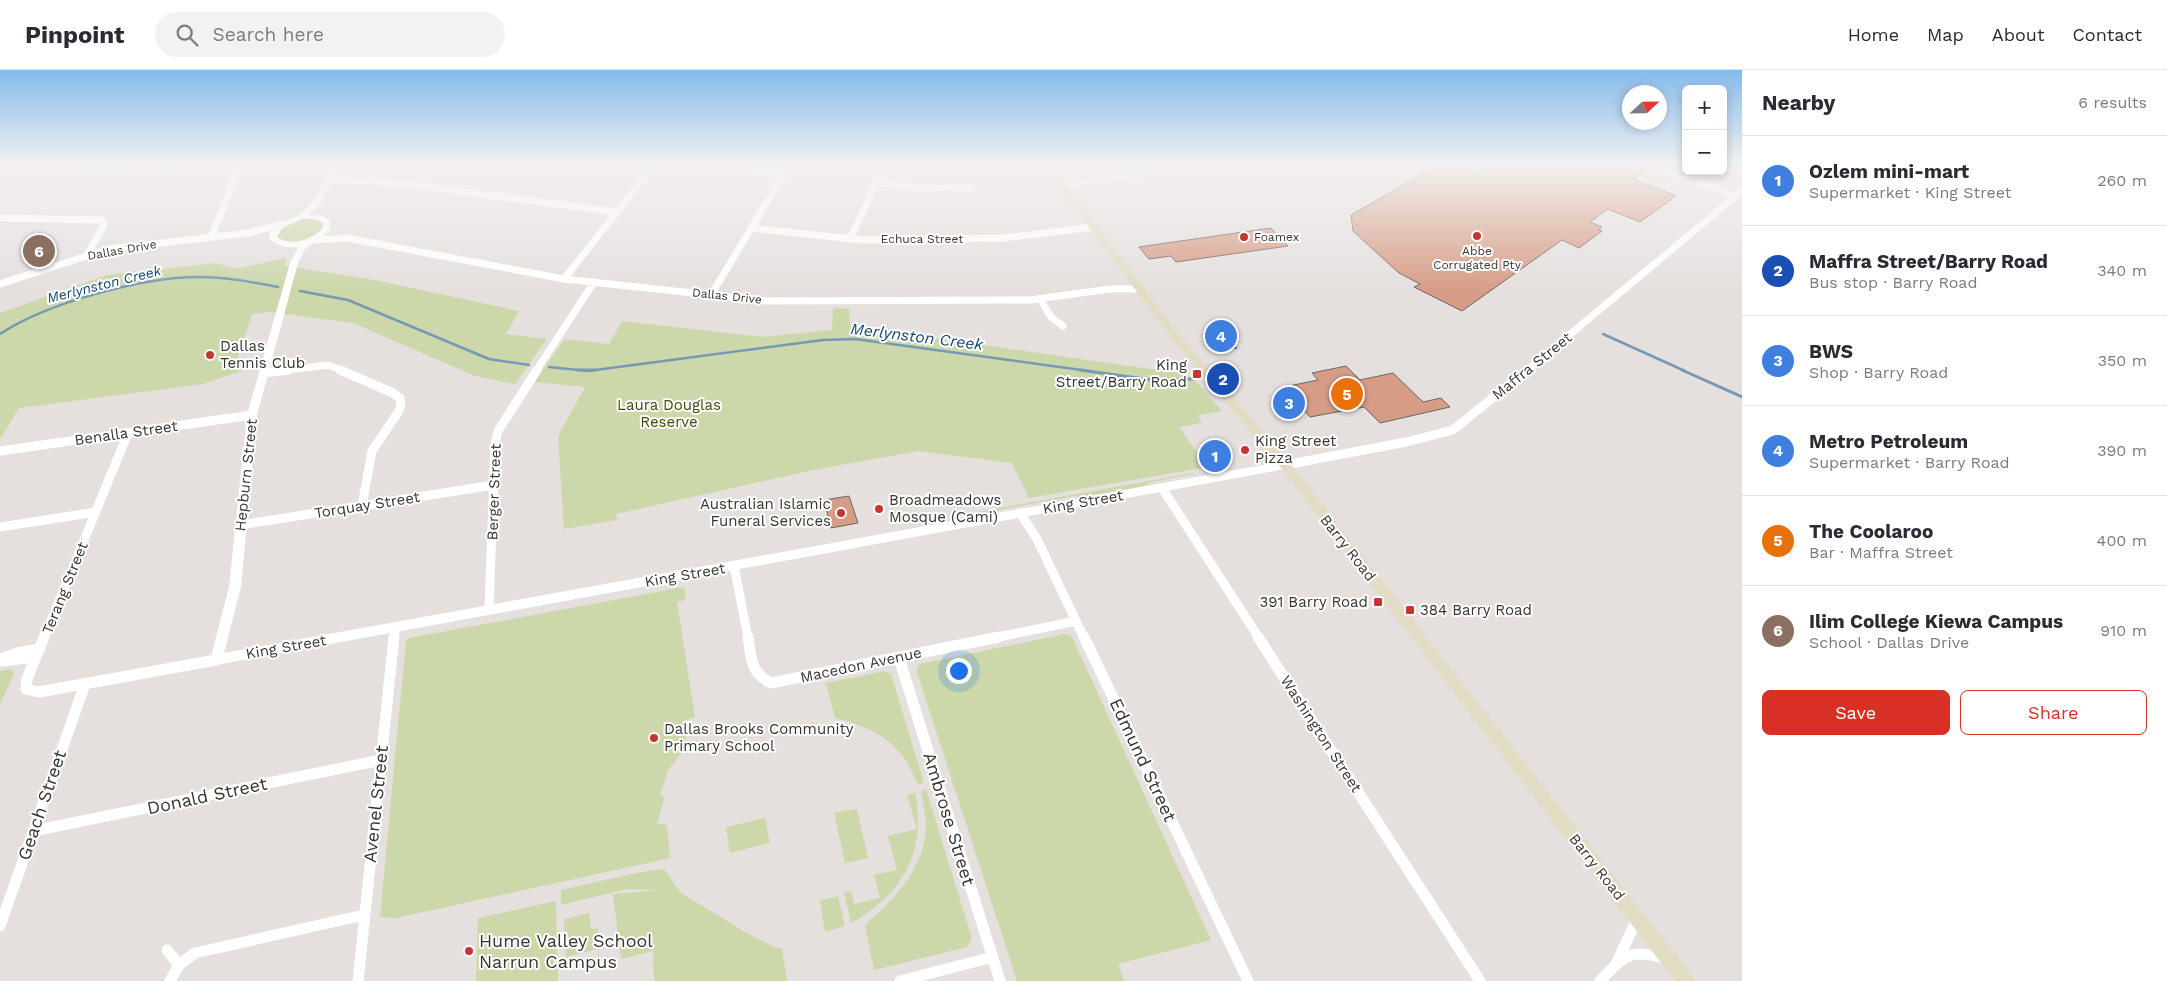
<!DOCTYPE html>
<meta charset="utf-8">
<style>
body{margin:0;font-family:"Work Sans",sans-serif;background:#f2f2f3;color:#2b2b33}
.controls{position:absolute;right:15px;top:15px;display:grid;overflow:hidden;border-radius:8px;box-shadow:0 2px 8px #0003}
.controls button{width:45px;height:45px;display:grid;place-items:center;padding:0;border:0;border-bottom:1px solid #e1e1e2;background:#fff;color:#2b2b33;font:25px sans-serif}
.compass{position:absolute;left:1622px;top:15px;width:45px;height:45px;border-radius:50%;background:#fff;box-shadow:0 2px 8px #0003;rotate:68deg}
.you{position:absolute;left:958px;top:600px;width:18px;height:18px;margin:-12px;border:4px solid #fff;border-radius:50%;background:#1a73e8;box-shadow:0 0 0 8px #1a73e833}
.badge{display:grid;place-items:center;width:32px;height:32px;border-radius:50%;background:#d93025;color:#fff;font-size:16px;font-weight:700}
.pin{position:absolute;translate:-50% -50%;border:2px solid #fff;box-shadow:0 1px 5px #0006}
.list{margin:0;padding:0;list-style:none}
h2{display:flex;justify-content:space-between;align-items:center;height:65px;margin:0;padding:0 20px;font-size:21px}
h2 small{font-size:16px;font-weight:400;color:#7c7c81}
.list li{display:grid;grid-template-columns:32px 1fr auto;gap:15px;align-items:center;box-sizing:border-box;height:90px;padding:0 20px;border-top:1px solid #e1e1e2}
.list b{display:block;font-size:19px;white-space:nowrap}
.list p{margin:0;font-size:16px;white-space:nowrap;color:#7c7c81}
.list em{font-size:16px;font-style:normal;color:#7c7c81}
.actions{display:flex;gap:10px;padding:15px 20px}
.actions a{flex:1;padding:11px 0;border:1px solid #d93025;border-radius:8px;text-align:center;font-size:18px;color:#d93025}
.actions .main{background:#d93025;color:#fff}
.icon{flex:none;width:28px;height:28px;fill:none;stroke:currentColor;stroke-width:2;stroke-linecap:round;stroke-linejoin:round}
.map{position:relative;flex:none;width:1742px;height:911px;overflow:hidden}
header{display:flex;align-items:center;gap:30px;box-sizing:border-box;height:70px;padding:0 25px;background:#fff;border-bottom:1px solid #e1e1e2}
header strong{font-size:24px}
nav{display:flex;gap:28px;margin-inline-start:auto;font-size:18px}
.search{width:350px;height:45px;background:#f2f2f3;display:flex;align-items:center;gap:12px;box-sizing:border-box;padding:0 18px;border-radius:28px;color:#7c7c81;font-size:19px}
main{display:flex}
aside{flex:1;background:#fff}
.map>svg:first-child{display:block}
.green{fill:#ccd7aa}
.lines{fill:none;stroke-linecap:round;stroke-linejoin:round}
.stream-far1{stroke:#7899b6;stroke-width:2.5}
.stream{stroke:#7899b6;stroke-width:3}
.building{fill:#d79c86;stroke:#6a6664}
.minor-far2{stroke:#fff;stroke-width:7}
.minor-far1{stroke:#fff;stroke-width:9}
.minor{stroke:#fff;stroke-width:11}
.tertiary{fill:#fff;fill-rule:evenodd}
.secondary{fill:#e3dcc5;fill-rule:evenodd}
.poi-dot{fill:#c43633;stroke:#fff;stroke-width:2}
.labels{text-anchor:middle;stroke-width:4;stroke-linejoin:round;paint-order:stroke}
.far-poi-label{font-size:12px;fill:#373534;stroke:#fff;text-anchor:start}
.far-street-label{font-size:12px;fill:#373534;stroke:#fff}
.far-water-label{font-size:14px;font-style:italic;fill:#11466e;stroke:#fff}
.poi-label{font-size:15px;fill:#373534;stroke:#fff;text-anchor:start}
.street-label{font-size:15px;fill:#373534;stroke:#fff}
.park-label{font-size:15px;fill:#3e4905;stroke:#fff}
.water-label{font-size:16px;font-style:italic;fill:#11466e;stroke:#fff}
.near-street-label{font-size:18px;fill:#373534;stroke:#fff}
.near-poi-label{font-size:18px;fill:#373534;stroke:#fff;text-anchor:start}
</style>
<header>
<strong>Pinpoint</strong>
<div class="search"><svg class="icon" aria-label="search" viewBox="0 0 24 24"><circle cx="10" cy="10" r="6"/><path d="M15 15l6 6"/></svg>Search here</div>
<nav><a>Home</a><a>Map</a><a>About</a><a>Contact</a></nav>
</header>
<main>
<div class="map">
<svg width="1742" height="911" viewBox="0 0 1742 911">
<rect width="100%" height="100%" fill="#e5e0de"/>
<path class="green" d="M 302,149 L 310,148 L 322,152 L 324,158 C 312,171 289,179 275,166 L 280,157 Z
M 286,188 L 285,196 L 370,209 L 519,241 L 506,264 L 547,269 L 515,314 L 475,306 L 353,253 L 271,242 L 252,244 L 236,293 L 242,301 L 203,314 L 19,338 L 0,369 L 0,243 L 107,205 L 215,193 L 236,199 Z
M 833,238 L 849,238 L 850,256 L 1185,304 L 1192,307 L 1222,341 L 1198,345 L 1202,353 L 1179,357 L 1204,393 L 1202,398 L 1029,428 L 1012,393 L 919,381 L 813,400 L 616,444 L 617,450 L 564,459 L 558,366 L 585,317 L 534,312 L 565,269 L 609,274 L 622,251 L 762,267 L 832,260 Z
M 1193,403 L 1194,404 L 1150,412 L 1148,415 L 1080,428 L 1075,426 L 999,440 L 996,443 L 982,445 L 977,442 Z
M 684,517 L 686,530 L 677,532 L 695,647 L 685,650 L 686,678 L 668,700 L 660,725 L 665,726 L 657,754 L 667,755 L 670,788 L 396,848 L 380,847 L 406,570 L 409,568 Z
M 1065,564 L 1072,567 L 1211,870 L 1118,894 L 1124,911 L 1017,911 L 916,599 L 920,594 Z
M 10,599 L 14,604 L 0,634 L 0,601 Z
M 885,601 L 891,604 L 924,713 L 918,714 C 913,706 910,697 905,689 C 889,666 862,654 835,648 L 826,613 Z
M 926,719 L 972,869 L 967,877 L 874,900 L 865,855 C 895,829 924,799 926,756 C 926,745 923,733 921,722 Z
M 915,723 C 927,783 902,824 851,853 L 844,822 L 851,821 L 854,834 L 880,828 L 874,805 L 897,800 L 888,766 L 917,759 L 907,725 Z
M 857,739 L 868,788 L 845,793 L 834,743 Z
M 765,748 L 770,773 L 730,783 L 726,757 Z
M 664,799 L 681,823 L 745,862 L 776,878 L 782,878 L 787,911 L 654,911 L 653,881 L 621,889 L 613,824 L 658,820 L 627,819 L 561,835 L 561,820 L 641,802 Z
M 838,826 L 845,856 L 825,862 L 820,831 Z
M 556,831 L 558,911 L 476,911 L 478,848 Z
M 589,843 L 591,859 L 598,858 L 597,879 L 566,887 L 564,849 Z"/>
<g class="lines">
<path class="stream-far1" d="M 300,221 L 348,230 L 489,289 L 529,295
M 0,264 C 47,233 142,207 199,207 C 226,207 252,212 278,217
M 1603,264 L 1685,301
M 549,297 L 588,301 L 823,270 L 855,269 L 1089,301"/>
<path class="stream" d="M 578,300 L 595,300
M 1080,300 L 1152,310 L 1193,309
M 1682,300 L 1742,327"/>
</g>
<path class="building" d="M 1440,94 L 1460,94 L 1479,102 L 1492,94 L 1628,94 L 1646,100 L 1633,109 L 1676,126 L 1640,152 L 1608,139 L 1590,152 L 1602,157 L 1598,160 L 1602,161 L 1579,178 L 1562,170 L 1462,241 L 1414,217 L 1420,214 L 1399,203 L 1353,161 L 1351,145 Z
M 1271,158 L 1288,176 L 1176,192 L 1171,186 L 1149,189 L 1139,177 Z
M 1222,260 L 1237,278 L 1227,280 L 1212,262 Z
M 1346,296 L 1360,310 L 1393,303 L 1423,332 L 1441,328 L 1450,337 L 1380,353 L 1364,337 L 1310,347 L 1284,317 L 1318,310 L 1312,303 Z
M 849,426 L 858,453 L 831,458 L 824,430 Z"/>
<g class="lines">
<path class="minor-far2" d="M 15,94 L 77,99 L 166,100 L 225,94
M 692,94 L 783,105
M 1648,94 L 1736,126
M 0,97 L 5,94
M 330,109 L 406,114 L 617,142
M 877,113 L 920,118 L 971,117
M 0,148 L 102,150 L 104,155 L 87,185
M 751,158 L 863,170 L 1004,168 L 1093,157
M 211,167 L 241,94
M 850,169 L 885,94
M 313,170 L 347,168 L 564,209 L 767,231 L 1030,230 L 1110,219 L 1139,219
M 564,209 L 655,94
M 0,214 L 108,179 L 248,163 L 282,154
M 711,225 L 790,94
M 1040,229 L 1051,247 L 1063,256
M 279,301 L 328,295 L 343,301
M 536,301 L 594,212
M 1526,301 L 1742,121"/>
<path class="minor-far1" d="M 340,300 L 391,322 L 400,328 L 401,335 L 399,341 L 372,381 L 362,436
M 265,303 L 288,300
M 0,381 L 252,345
M 1285,395 L 1406,372 L 1453,360 L 1527,300
M 1162,418 L 1259,568
M 1020,443 L 1037,469 L 1084,568
M 240,455 L 494,415
M 0,457 L 96,442
M 734,496 L 748,568
M 489,540 L 495,373 L 498,361 L 537,300
M 44,568 L 128,363
M 394,568 L 395,558
M 993,568 L 1076,551"/>
<path class="minor" d="M 44,567 L 27,609 L 26,619 L 39,622 L 216,590
M 748,567 C 752,589 749,601 771,613 L 999,567
M 1084,567 L 1248,911
M 1258,567 L 1480,911
M 899,588 L 1000,911
M 0,589 L 17,583 L 40,579
M 2,591 L 36,587
M 33,761 L 381,690
M 0,856 L 85,614
M 167,880 L 179,895
M 1616,894 L 1637,849
M 170,911 L 179,895 L 195,883 L 364,845
M 358,911 L 394,567
M 900,911 L 993,887
M 1600,911 C 1627,883 1629,879 1667,889"/>
<path class="tertiary" d="M 334,94 L 342,94 L 320,134 L 308,145 L 320,145 L 330,150 L 330,160 L 305,179 L 298,193 L 257,345 L 241,517 L 224,583 L 1285,391 L 1290,395 L 1285,399 L 216,595 L 212,594 L 210,590 L 229,517 L 247,345 L 290,193 L 298,177 C 287,178 279,176 270,170 L 269,164 C 280,148 285,154 298,145 C 316,132 323,113 334,94 ZM 302,149 L 316,149 L 323,153 L 322,159 C 310,170 292,177 277,167 L 282,158 Z
M 1200,94 L 1218,94 L 1214,96 L 1062,118 L 1058,116 L 1062,114 Z"/>
<path class="secondary" d="M 1042,94 L 1050,94 L 1179,264 L 1289,392 L 1692,905 L 1695,911 L 1675,911 L 1281,398 L 1171,268 Z"/>
</g>
<linearGradient id="sky" x2="0" y2="1"><stop stop-color="#86baea"/><stop offset="0.43" stop-color="#f3f1f0"/><stop offset="1" stop-color="#f3f1f0" stop-opacity="0"/></linearGradient>
<rect width="1742" height="221" fill="url(#sky)"/>
<g class="poi-dot">
<circle cx="1477" cy="166" r="5"/>
<circle cx="1244" cy="167" r="5"/>
<circle cx="210" cy="285" r="5"/>
<rect x="1192" y="299" width="10" height="10" rx="2.5"/>
<circle cx="1245" cy="380" r="5"/>
<circle cx="879" cy="439" r="5"/>
<circle cx="841" cy="443" r="5"/>
<rect x="1373" y="527" width="10" height="10" rx="2.5"/>
<rect x="1405" y="535" width="10" height="10" rx="2.5"/>
<circle cx="654" cy="668" r="5"/>
<circle cx="469" cy="881" r="5"/>
</g>
<g class="labels">
<g class="far-poi-label">
<text x="1254" y="171">Foamex</text>
<text x="1477" y="185" text-anchor="middle">Abbe<tspan x="1477" dy="14">Corrugated Pty</tspan></text>
</g>
<g class="far-street-label">
<text x="922" y="173">Echuca Street</text>
<text transform="translate(122 180) rotate(-10)" y="4">Dallas Drive</text>
<text transform="translate(727 226) rotate(6)" y="4">Dallas Drive</text>
</g>
<g class="far-water-label">
<text transform="translate(104 214) rotate(-14)" y="5">Merlynston Creek</text>
</g>
<g class="poi-label">
<text x="220" y="281">Dallas<tspan x="220" dy="17">Tennis Club</tspan></text>
<text x="1187" y="300" text-anchor="end">King<tspan x="1187" dy="17">Street/Barry Road</tspan></text>
<text x="1255" y="376">King Street<tspan x="1255" dy="17">Pizza</tspan></text>
<text x="889" y="435">Broadmeadows<tspan x="889" dy="17">Mosque (Cami)</tspan></text>
<text x="831" y="439" text-anchor="end">Australian Islamic<tspan x="831" dy="17">Funeral Services</tspan></text>
<text x="1368" y="537" text-anchor="end">391 Barry Road</text>
<text x="1420" y="545">384 Barry Road</text>
<text x="664" y="664">Dallas Brooks Community<tspan x="664" dy="17">Primary School</tspan></text>
</g>
<g class="street-label">
<text transform="translate(1532 296) rotate(-39)" y="5">Maffra Street</text>
<text transform="translate(126 363) rotate(-8)" y="5">Benalla Street</text>
<text transform="translate(246 405) rotate(-84)" y="5">Hepburn Street</text>
<text transform="translate(494 422) rotate(-88)" y="5">Berger Street</text>
<text transform="translate(1083 432) rotate(-10)" y="5">King Street</text>
<text transform="translate(367 435) rotate(-9)" y="5">Torquay Street</text>
<text transform="translate(1348 478) rotate(52)" y="5">Barry Road</text>
<text transform="translate(685 505) rotate(-10)" y="5">King Street</text>
<text transform="translate(65 518) rotate(-68)" y="5">Terang Street</text>
<text transform="translate(286 577) rotate(-10)" y="5">King Street</text>
<text transform="translate(861 595) rotate(-12)" y="5">Macedon Avenue</text>
<text transform="translate(1321 664) rotate(57)" y="5">Washington Street</text>
<text transform="translate(1597 797) rotate(52)" y="5">Barry Road</text>
</g>
<g class="park-label">
<text x="669" y="340">Laura Douglas<tspan x="669" dy="17">Reserve</tspan></text>
</g>
<g class="water-label">
<text transform="translate(917 266) rotate(7)" y="6">Merlynston Creek</text>
</g>
<g class="near-street-label">
<text transform="translate(1143 690) rotate(65)" y="6">Edmund Street</text>
<text transform="translate(207 726) rotate(-12)" y="6">Donald Street</text>
<text transform="translate(376 734) rotate(-84)" y="6">Avenel Street</text>
<text transform="translate(42 735) rotate(-71)" y="6">Geach Street</text>
<text transform="translate(949 749) rotate(73)" y="6">Ambrose Street</text>
</g>
<g class="near-poi-label">
<text x="479" y="877">Hume Valley School<tspan x="479" dy="21">Narrun Campus</tspan></text>
</g>
</g>
</svg>
<div class="controls">
<button>+</button>
<button>−</button>
</div>
<svg class="compass" viewBox="-18 -18 36 36"><path d="M0-13l5 13h-10z" fill="#e53935"/><path d="M0 13l5-13h-10z" fill="#7c7c81"/></svg>
<div class="you"></div>
<div class="pin badge" style="left:1215px;top:386px;background:#3f7fe0">1</div>
<div class="pin badge" style="left:1223px;top:309px;background:#1a4fb4">2</div>
<div class="pin badge" style="left:1289px;top:333px;background:#3f7fe0">3</div>
<div class="pin badge" style="left:1221px;top:266px;background:#3f7fe0">4</div>
<div class="pin badge" style="left:1347px;top:324px;background:#e8710a">5</div>
<div class="pin badge" style="left:39px;top:181px;background:#8d6e63">6</div>
</div>
<aside>
<h2>Nearby<small>6 results</small></h2>
<ul class="list">
<li><span class="badge" style="background:#3f7fe0">1</span><div><b>Ozlem mini-mart</b><p>Supermarket · King Street</p></div><em>260 m</em></li>
<li><span class="badge" style="background:#1a4fb4">2</span><div><b>Maffra Street/Barry Road</b><p>Bus stop · Barry Road</p></div><em>340 m</em></li>
<li><span class="badge" style="background:#3f7fe0">3</span><div><b>BWS</b><p>Shop · Barry Road</p></div><em>350 m</em></li>
<li><span class="badge" style="background:#3f7fe0">4</span><div><b>Metro Petroleum</b><p>Supermarket · Barry Road</p></div><em>390 m</em></li>
<li><span class="badge" style="background:#e8710a">5</span><div><b>The Coolaroo</b><p>Bar · Maffra Street</p></div><em>400 m</em></li>
<li><span class="badge" style="background:#8d6e63">6</span><div><b>Ilim College Kiewa Campus</b><p>School · Dallas Drive</p></div><em>910 m</em></li>
</ul>
<div class="actions"><a class="main">Save</a><a>Share</a></div>
</aside>
</main>
